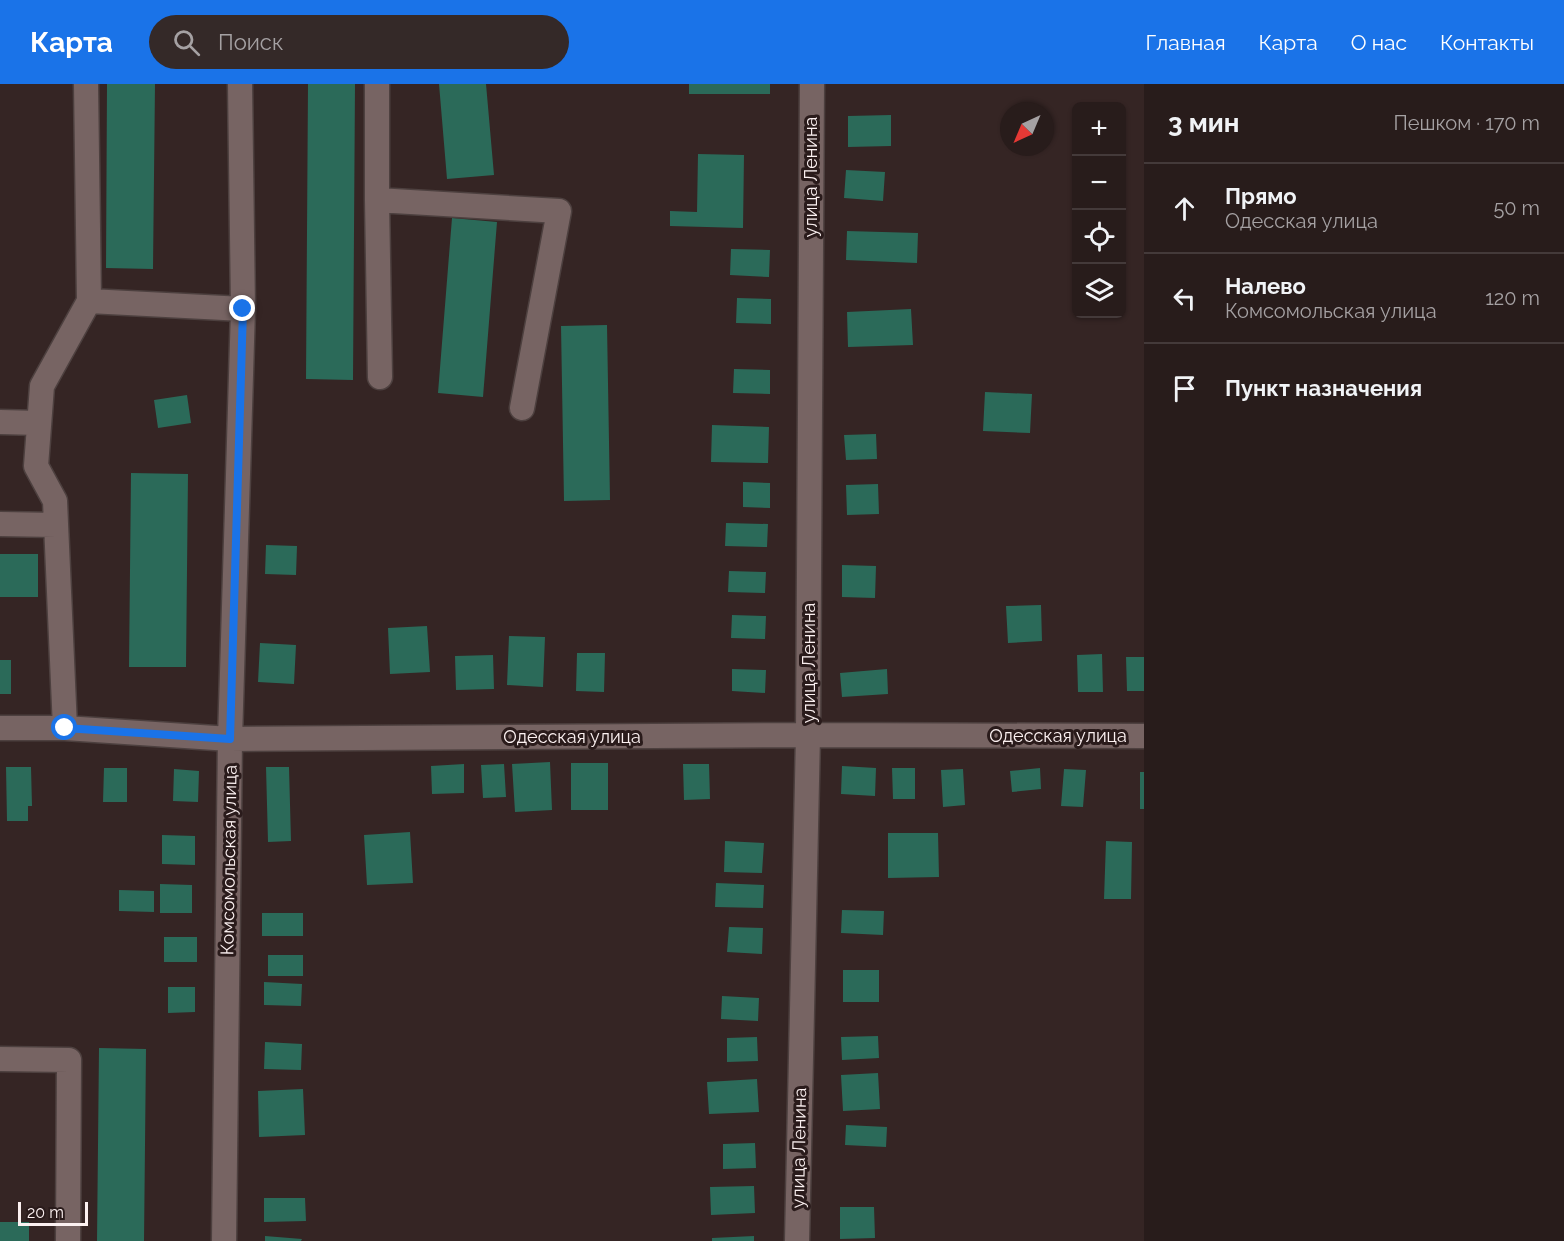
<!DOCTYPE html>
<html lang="ru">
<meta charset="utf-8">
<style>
body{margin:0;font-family:Raleway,sans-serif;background:#342928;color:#f1f3f6}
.controls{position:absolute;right:18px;top:18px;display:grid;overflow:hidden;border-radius:9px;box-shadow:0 2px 4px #0004}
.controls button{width:54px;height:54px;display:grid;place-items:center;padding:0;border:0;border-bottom:2px solid #443a3a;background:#281c1b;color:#f1f3f6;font:30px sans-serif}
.compass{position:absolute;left:1000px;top:18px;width:54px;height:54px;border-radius:50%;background:#281c1b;box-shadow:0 2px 4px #0004;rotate:224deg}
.scale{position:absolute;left:18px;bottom:15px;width:70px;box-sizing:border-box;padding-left:6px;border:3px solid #fcf1f1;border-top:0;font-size:16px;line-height:21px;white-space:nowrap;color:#fcf1f1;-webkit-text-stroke:4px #2a1b1b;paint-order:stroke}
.stop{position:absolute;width:18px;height:18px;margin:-14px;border:4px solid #1a73e8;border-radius:50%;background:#fff}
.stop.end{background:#1a73e8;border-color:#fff;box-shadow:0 2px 6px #0008}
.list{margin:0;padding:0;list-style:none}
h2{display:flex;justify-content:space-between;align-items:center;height:78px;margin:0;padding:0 24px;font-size:26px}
h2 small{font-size:20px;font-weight:400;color:#a5a1a3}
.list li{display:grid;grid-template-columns:39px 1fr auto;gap:18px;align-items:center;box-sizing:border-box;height:90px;padding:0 24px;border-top:2px solid #443a3a}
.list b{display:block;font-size:22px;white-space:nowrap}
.list p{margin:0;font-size:20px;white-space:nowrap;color:#a5a1a3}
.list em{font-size:20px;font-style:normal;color:#a5a1a3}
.icon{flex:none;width:33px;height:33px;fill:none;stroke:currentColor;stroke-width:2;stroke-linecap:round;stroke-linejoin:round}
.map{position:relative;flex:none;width:1144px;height:1157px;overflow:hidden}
header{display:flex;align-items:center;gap:36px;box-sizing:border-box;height:84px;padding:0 30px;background:#1a73e8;color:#fff}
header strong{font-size:28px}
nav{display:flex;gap:33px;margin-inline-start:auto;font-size:21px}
.search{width:420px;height:54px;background:#342928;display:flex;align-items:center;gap:15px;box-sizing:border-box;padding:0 21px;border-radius:33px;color:#a5a1a3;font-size:22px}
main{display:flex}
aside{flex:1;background:#281c1b}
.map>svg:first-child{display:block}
.building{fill:#2b6a59}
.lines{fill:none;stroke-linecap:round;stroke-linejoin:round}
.minor-casing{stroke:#4d403f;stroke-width:27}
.minor{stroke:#776463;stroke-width:24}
.route{stroke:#1a73e8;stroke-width:8}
.labels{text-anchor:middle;stroke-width:6;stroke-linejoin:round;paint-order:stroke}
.street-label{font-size:18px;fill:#fcf1f1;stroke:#2a1b1b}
</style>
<header>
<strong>Карта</strong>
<div class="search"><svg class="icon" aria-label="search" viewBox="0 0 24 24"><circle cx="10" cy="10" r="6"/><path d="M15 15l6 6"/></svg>Поиск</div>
<nav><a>Главная</a><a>Карта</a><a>О нас</a><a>Контакты</a></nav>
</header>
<main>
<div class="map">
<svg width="1144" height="1157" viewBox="0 0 1144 1157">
<rect width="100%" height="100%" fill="#352524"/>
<path class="building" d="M 107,0 L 155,0 L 153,185 L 106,184 Z
M 308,0 L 355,0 L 353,296 L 306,295 Z
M 439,0 L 486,0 L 494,91 L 447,95 Z
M 689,0 L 770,0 L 770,10 L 689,10 Z
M 891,31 L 891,62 L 848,63 L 848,32 Z
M 698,70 L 744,71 L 743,144 L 670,142 L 670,127 L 697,128 Z
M 846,86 L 885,88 L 883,117 L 844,114 Z
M 452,134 L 497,138 L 483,313 L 438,309 Z
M 847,147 L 918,149 L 917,179 L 846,176 Z
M 731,165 L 770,166 L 769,193 L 730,191 Z
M 737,214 L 771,215 L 771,240 L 736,239 Z
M 911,225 L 913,261 L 848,263 L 847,228 Z
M 607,241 L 610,416 L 564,417 L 561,242 Z
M 734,285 L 770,286 L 770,310 L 733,309 Z
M 985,308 L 1032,310 L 1030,349 L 983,347 Z
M 187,311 L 191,339 L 158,344 L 154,316 Z
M 712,341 L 769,343 L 768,379 L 711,378 Z
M 876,350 L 877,375 L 846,376 L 844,351 Z
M 131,389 L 188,390 L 186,583 L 129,583 Z
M 743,398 L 770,399 L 770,424 L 743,423 Z
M 878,400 L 879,430 L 847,431 L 846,401 Z
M 726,439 L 768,440 L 767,463 L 725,462 Z
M 266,461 L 297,462 L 296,491 L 265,490 Z
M 0,470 L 38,470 L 38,513 L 0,513 Z
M 842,481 L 876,482 L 875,514 L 842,513 Z
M 729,487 L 766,488 L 765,509 L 728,508 Z
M 1041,521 L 1042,557 L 1008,559 L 1006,522 Z
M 732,531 L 766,532 L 765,555 L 731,554 Z
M 427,542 L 430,588 L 390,590 L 388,544 Z
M 509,552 L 545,553 L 543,603 L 507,601 Z
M 260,559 L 296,561 L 294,600 L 258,598 Z
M 577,569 L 605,569 L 604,608 L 576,607 Z
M 1102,570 L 1103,608 L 1078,608 L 1077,571 Z
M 493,571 L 494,605 L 456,606 L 455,572 Z
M 1126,573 L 1144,573 L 1144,607 L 1127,607 Z
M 0,576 L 11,576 L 11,610 L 0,610 Z
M 732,585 L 766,586 L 765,609 L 732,607 Z
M 887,585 L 888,610 L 842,613 L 840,589 Z
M 550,678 L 552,726 L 515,728 L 512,680 Z
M 571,679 L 608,679 L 608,726 L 571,726 Z
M 464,680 L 464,709 L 432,710 L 431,682 Z
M 504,680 L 506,713 L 483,714 L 481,681 Z
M 683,680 L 709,680 L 710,715 L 684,716 Z
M 842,682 L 876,684 L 875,712 L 841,710 Z
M 6,683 L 31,683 L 32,722 L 28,722 L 28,737 L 7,737 Z
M 266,683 L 289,683 L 291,757 L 268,758 Z
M 104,684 L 127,684 L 127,718 L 103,718 Z
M 892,684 L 915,684 L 915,715 L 893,715 Z
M 1040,684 L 1041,705 L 1012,708 L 1010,687 Z
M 174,685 L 199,687 L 198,718 L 173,717 Z
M 963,685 L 965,721 L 943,723 L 941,686 Z
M 1064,685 L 1086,686 L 1083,723 L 1061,722 Z
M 1140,688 L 1144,688 L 1144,725 L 1140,725 Z
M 410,748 L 413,799 L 367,801 L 364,751 Z
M 888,749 L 938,749 L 939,793 L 888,794 Z
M 162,751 L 195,752 L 195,781 L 162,780 Z
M 725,757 L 764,759 L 762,789 L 724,788 Z
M 1106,757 L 1132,758 L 1131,815 L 1104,815 Z
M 716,799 L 764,801 L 763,824 L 715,823 Z
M 160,800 L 192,801 L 192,829 L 160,829 Z
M 119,806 L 154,807 L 154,828 L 119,827 Z
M 842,826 L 884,827 L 883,851 L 841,849 Z
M 262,829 L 303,829 L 303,852 L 262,852 Z
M 729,843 L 763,844 L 762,870 L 727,868 Z
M 164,853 L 197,853 L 197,878 L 164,878 Z
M 268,871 L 303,871 L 303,892 L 268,892 Z
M 843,886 L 879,886 L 879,918 L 843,918 Z
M 264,898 L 302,900 L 301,922 L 264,921 Z
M 168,903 L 195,903 L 195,928 L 168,929 Z
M 722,912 L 759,914 L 758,937 L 721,935 Z
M 878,952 L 879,974 L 842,976 L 841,953 Z
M 757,953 L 758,977 L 727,978 L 727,954 Z
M 265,958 L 302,960 L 301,986 L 264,985 Z
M 99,964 L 146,965 L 144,1157 L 97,1157 Z
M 878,989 L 880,1025 L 843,1027 L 841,991 Z
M 757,995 L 759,1028 L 709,1030 L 707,998 Z
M 303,1005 L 305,1051 L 259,1053 L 258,1007 Z
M 846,1041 L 887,1043 L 886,1063 L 845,1061 Z
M 755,1059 L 756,1084 L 723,1085 L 723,1060 Z
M 754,1102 L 755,1129 L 711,1131 L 710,1103 Z
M 264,1114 L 305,1114 L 306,1137 L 264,1138 Z
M 840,1123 L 874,1123 L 875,1154 L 840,1155 Z
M 0,1138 L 29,1138 L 29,1157 L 0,1157 Z
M 265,1152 L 302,1155 L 301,1157 L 265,1157 Z
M 754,1152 L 754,1157 L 712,1157 L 712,1154 Z"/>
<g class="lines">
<defs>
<path id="minor" d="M 377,0 L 377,116 L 559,127 L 522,324
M 377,116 L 380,293
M 89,217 L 243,225
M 0,338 L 39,339
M 0,440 L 56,441
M 0,644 L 65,644 L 230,655 L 808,651 L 1144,652
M 65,644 L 55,417 L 36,382 L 42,302 L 89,217 L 86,0
M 0,975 L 69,976 L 68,1157
M 224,1157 L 230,655 L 243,225 L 240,0
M 797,1157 L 808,651 L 812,0"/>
</defs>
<use href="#minor" class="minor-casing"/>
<use href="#minor" class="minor"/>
</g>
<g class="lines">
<path class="route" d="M 65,644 L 230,655 L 243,225"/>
</g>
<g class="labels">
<g class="street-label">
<text transform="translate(811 93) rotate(-90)" y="6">улица Ленина</text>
<text transform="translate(809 579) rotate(-90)" y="6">улица Ленина</text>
<text x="1058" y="658">Одесская улица</text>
<text x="572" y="659">Одесская улица</text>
<text transform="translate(229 776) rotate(-89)" y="6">Комсомольская улица</text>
<text transform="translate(799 1064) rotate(-89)" y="6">улица Ленина</text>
</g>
</g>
</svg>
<div class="controls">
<button>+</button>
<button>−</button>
<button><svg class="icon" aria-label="locate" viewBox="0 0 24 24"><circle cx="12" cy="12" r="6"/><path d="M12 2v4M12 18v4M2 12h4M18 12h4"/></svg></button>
<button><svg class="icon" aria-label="layers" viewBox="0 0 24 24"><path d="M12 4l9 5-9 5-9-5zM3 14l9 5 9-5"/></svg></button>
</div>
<svg class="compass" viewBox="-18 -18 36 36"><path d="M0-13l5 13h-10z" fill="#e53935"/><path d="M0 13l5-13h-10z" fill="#a5a1a3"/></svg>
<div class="scale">20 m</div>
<div class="stop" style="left:65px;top:644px"></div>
<div class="stop end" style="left:243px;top:225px"></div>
</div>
<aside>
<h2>3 мин<small>Пешком · 170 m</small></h2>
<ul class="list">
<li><svg class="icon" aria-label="ahead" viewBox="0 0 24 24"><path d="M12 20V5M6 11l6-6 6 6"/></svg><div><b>Прямо</b><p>Одесская улица</p></div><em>50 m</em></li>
<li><svg class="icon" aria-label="left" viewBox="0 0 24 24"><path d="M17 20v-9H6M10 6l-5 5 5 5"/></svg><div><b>Налево</b><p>Комсомольская улица</p></div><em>120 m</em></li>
<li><svg class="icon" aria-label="arrive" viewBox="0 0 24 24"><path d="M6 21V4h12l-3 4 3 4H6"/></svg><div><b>Пункт назначения</b></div></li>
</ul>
</aside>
</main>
